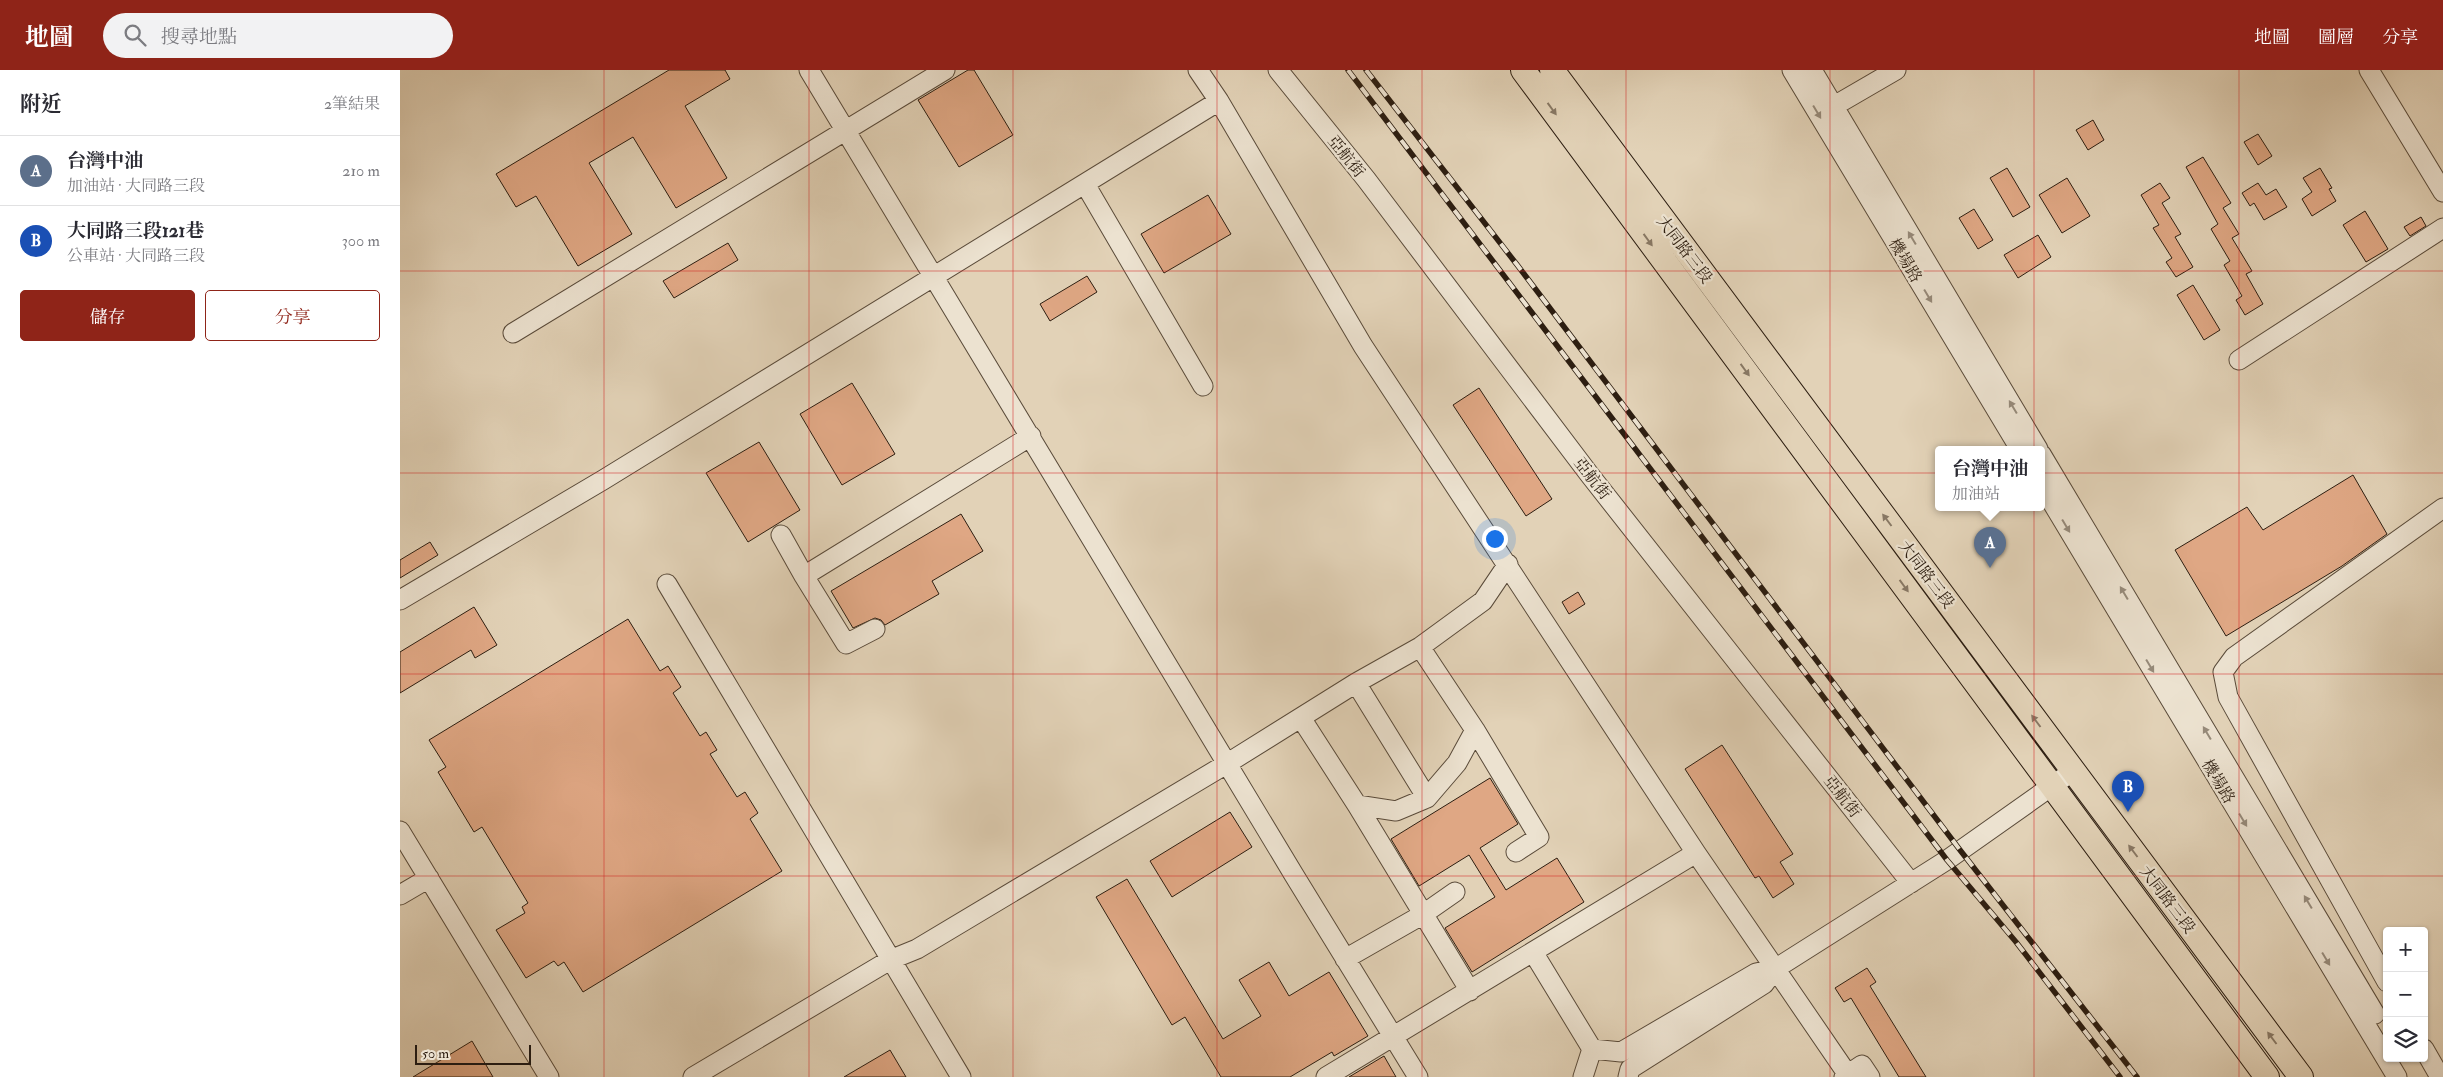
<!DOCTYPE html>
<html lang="zh-TW">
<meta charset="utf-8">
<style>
body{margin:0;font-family:"IM FELL Double Pica","Noto Serif TC",serif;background:#f2f2f3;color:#2b2b33}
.controls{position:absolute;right:15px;bottom:15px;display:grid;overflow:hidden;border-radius:5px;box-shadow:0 1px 4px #0004}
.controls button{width:45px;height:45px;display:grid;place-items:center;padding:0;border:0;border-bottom:1px solid #e1e1e2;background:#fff;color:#2b2b33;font:25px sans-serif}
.scale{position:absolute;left:15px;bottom:12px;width:116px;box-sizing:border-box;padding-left:5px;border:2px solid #2d1e11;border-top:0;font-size:14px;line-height:18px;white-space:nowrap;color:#2d1e11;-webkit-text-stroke:4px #ece2d0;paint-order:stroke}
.you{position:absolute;left:1094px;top:468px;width:18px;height:18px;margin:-12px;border:4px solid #fff;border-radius:50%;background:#1a73e8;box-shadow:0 0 0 8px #1a73e833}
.badge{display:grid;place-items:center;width:32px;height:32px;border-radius:50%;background:#8f2418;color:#fff;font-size:16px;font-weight:700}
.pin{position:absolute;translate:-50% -41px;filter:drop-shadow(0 1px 2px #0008)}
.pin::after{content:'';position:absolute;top:26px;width:18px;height:15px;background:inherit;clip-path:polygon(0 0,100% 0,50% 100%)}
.popup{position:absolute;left:1535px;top:376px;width:110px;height:65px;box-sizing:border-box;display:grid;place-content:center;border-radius:5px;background:#fff;filter:drop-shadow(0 1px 4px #0005);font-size:16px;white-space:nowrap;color:#7c7c81}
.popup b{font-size:19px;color:#2b2b33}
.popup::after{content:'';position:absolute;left:50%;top:100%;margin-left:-10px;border:10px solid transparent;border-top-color:#fff}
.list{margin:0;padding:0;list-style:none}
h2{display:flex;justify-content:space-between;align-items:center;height:65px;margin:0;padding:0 20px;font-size:21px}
h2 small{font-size:16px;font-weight:400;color:#7c7c81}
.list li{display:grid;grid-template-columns:32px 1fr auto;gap:15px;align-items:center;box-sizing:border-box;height:70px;padding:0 20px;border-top:1px solid #e1e1e2}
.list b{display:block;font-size:19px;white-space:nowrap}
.list p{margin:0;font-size:16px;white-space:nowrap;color:#7c7c81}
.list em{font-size:16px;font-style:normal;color:#7c7c81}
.actions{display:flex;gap:10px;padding:15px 20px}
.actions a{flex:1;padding:11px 0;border:1px solid #8f2418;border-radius:5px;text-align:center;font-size:18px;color:#8f2418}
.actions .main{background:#8f2418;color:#fff}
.icon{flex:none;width:28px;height:28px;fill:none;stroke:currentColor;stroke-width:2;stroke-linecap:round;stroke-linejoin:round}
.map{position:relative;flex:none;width:2043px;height:1007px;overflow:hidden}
header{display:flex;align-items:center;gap:30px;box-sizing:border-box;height:70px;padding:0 25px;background:#8f2418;color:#fff}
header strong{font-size:24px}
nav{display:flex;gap:28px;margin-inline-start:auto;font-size:18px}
.search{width:350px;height:45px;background:#f2f2f3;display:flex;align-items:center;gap:12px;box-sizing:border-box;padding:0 18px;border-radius:28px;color:#7c7c81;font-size:19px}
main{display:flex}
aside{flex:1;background:#fff}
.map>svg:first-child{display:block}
.building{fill:#dfa784;stroke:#2d1e11}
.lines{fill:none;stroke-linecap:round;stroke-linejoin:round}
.minor-casing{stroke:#5a4b3a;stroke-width:21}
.major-casing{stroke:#2d1e11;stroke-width:26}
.minor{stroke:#ece2d0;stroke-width:19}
.major{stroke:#e2d2b7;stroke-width:24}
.rail-casing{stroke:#2d1e11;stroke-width:5.5}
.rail{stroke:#ece2d0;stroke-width:4;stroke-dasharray:11;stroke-linecap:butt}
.oneway{fill:#887864}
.oneway2{fill:#968a7a}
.grid{fill:none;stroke:#d62828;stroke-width:1;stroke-opacity:0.55}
.labels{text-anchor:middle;stroke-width:4.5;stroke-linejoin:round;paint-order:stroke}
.street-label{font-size:16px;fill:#2d1e11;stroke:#ece2d0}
</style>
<header>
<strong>地圖</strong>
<div class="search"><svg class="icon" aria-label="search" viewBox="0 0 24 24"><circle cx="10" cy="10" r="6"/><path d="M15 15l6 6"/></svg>搜尋地點</div>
<nav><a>地圖</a><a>圖層</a><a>分享</a></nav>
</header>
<main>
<aside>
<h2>附近<small>2筆結果</small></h2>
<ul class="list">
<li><span class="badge" style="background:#5c6f8a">A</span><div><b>台灣中油</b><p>加油站 · 大同路三段</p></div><em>210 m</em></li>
<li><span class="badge" style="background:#1a4fb4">B</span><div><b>大同路三段121巷</b><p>公車站 · 大同路三段</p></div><em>300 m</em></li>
</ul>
<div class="actions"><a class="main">儲存</a><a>分享</a></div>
</aside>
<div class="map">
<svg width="2043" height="1007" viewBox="0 0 2043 1007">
<rect width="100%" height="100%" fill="#e2d2b7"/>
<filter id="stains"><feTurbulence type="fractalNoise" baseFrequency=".004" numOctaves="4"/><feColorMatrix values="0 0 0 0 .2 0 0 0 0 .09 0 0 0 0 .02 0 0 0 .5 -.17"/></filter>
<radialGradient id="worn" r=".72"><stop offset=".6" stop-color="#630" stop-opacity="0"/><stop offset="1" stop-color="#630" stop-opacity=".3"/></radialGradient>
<path class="building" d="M 269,0 L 325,0 L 330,9 L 285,36 L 327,108 L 276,138 L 233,67 L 189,93 L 232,164 L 178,196 L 136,126 L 116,137 L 96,104 Z
M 568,0 L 574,0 L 613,65 L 559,97 L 518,30 Z
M 1693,50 L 1704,70 L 1688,80 L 1676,60 Z
M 1858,64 L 1872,86 L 1858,95 L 1844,72 Z
M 1803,87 L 1831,133 L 1823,138 L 1839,164 L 1832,168 L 1852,201 L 1846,204 L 1863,234 L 1845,245 L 1836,230 L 1842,226 L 1824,195 L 1830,191 L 1811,159 L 1818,154 L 1786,97 Z
M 1607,98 L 1630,137 L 1613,147 L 1590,108 Z
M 1920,98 L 1932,118 L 1929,119 L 1936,131 L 1912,146 L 1902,129 L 1912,122 L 1903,108 Z
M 1667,108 L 1690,146 L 1662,163 L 1639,125 Z
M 1760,113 L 1770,128 L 1762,133 L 1781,164 L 1775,167 L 1793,197 L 1776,207 L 1766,192 L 1772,188 L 1753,158 L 1759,155 L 1741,125 Z
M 1858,113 L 1866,125 L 1876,119 L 1887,137 L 1864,150 L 1854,133 L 1850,136 L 1842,123 Z
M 808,125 L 831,164 L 764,203 L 741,164 Z
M 1574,139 L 1593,170 L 1578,179 L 1559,148 Z
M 1965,141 L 1988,179 L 1966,192 L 1943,155 Z
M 2021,147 L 2026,156 L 2010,166 L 2004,157 Z
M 1638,165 L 1651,187 L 1618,208 L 1604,185 Z
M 328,173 L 338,190 L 274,228 L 263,211 Z
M 687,206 L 697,222 L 650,251 L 640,234 Z
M 1793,215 L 1820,260 L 1804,270 L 1777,225 Z
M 452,313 L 495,384 L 442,415 L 400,344 Z
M 1079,318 L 1152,429 L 1126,446 L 1053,335 Z
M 359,372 L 400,440 L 348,472 L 306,403 Z
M 1953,405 L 1987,464 L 1942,496 L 1826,566 L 1775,480 L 1847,437 L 1863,460 Z
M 561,444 L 583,481 L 532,511 L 539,524 L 485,555 L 481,550 L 475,548 L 453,558 L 431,521 Z
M 30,472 L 38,485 L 0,508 L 0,490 Z
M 1178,522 L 1185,534 L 1169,544 L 1162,532 Z
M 74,537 L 97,575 L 75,588 L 71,580 L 0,623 L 0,582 Z
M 228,549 L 260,601 L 268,596 L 281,617 L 273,623 L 300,666 L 306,662 L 317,680 L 310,684 L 337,727 L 345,722 L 358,743 L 350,749 L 382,801 L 183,922 L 164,892 L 158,896 L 154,891 L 126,908 L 96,860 L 125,843 L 122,837 L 128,833 L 82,757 L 74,762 L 38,702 L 46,697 L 29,670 Z
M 1322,675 L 1393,784 L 1380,792 L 1394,814 L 1373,828 L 1359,806 L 1355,808 L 1285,699 Z
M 1090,708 L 1118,754 L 1080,778 L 1106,820 L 1157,788 L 1184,832 L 1072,902 L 1045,858 L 1095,827 L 1069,785 L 1019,816 L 991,769 Z
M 830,742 L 852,777 L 772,827 L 750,791 Z
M 727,809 L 823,969 L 861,946 L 839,910 L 869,892 L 889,926 L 929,902 L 968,966 L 934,986 L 932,982 L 890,1007 L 821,1007 L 785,947 L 772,955 L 696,827 Z
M 1467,898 L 1476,912 L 1470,916 L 1526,1007 L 1499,1007 L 1451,928 L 1444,932 L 1435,918 Z
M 72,971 L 93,1007 L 13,1007 Z
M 490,980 L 506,1007 L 444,1007 Z
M 984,986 L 996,1007 L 949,1007 Z"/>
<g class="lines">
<defs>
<path id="minor" d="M 409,0 L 894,805 L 1018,1007
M 798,0 L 819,31 L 963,276 L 1296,783 L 1448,1005
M 878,0 L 966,109 L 1189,404 L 1511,813
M 1392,0 L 1620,379
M 1412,0 L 1638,379
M 1969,0 L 2043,122
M 1434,36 L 1496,0
M 685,114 L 803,316
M 113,263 L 545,0
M 1839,290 L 2043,158
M 1641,384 L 1975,944
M 1641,414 L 1997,1007
M 381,465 L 404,506
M 267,514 L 561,1007
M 0,530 L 203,410 L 819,31
M 475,559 L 446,574 L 404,506 L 631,366
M 956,613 L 1027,728
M 901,648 L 957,735 L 996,741 L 1027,728 L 1057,693 L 1075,660 L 1020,577
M 1075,660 L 1139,767 L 1116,782
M 957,735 L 1070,921
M 0,761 L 149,1007
M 0,825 L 29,808
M 1133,882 L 1192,979
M 945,889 L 1022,845 L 1055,822
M 1987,912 L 1828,627 L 1823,602 L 1834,587 L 2043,438
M 2024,979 L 2040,1007
M 293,1007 L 490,890 L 517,879 L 828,693 L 956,613 L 1020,577 L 1083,531 L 1108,494
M 926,1007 L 1296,783
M 1183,1007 L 1192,979 L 1221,982 L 1356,903 L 1375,899
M 1228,1007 L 1230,999 L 1364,914 L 1375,899 L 1547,790 L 1673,701
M 1444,1007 L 1462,995 L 1470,1007"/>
<path id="major" d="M 1123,0 L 1867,1007
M 1152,0 L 1901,1007"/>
</defs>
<use href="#minor" class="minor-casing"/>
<use href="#major" class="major-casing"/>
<use href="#minor" class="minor"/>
<use href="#major" class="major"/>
<defs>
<path id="rail" d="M 948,0 L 1547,790 L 1616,872 L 1720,1007
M 966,0 L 1118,196 L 1560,780 L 1737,1007"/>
</defs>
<use href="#rail" class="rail-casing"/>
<use href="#rail" class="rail"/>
</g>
<defs><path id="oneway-solid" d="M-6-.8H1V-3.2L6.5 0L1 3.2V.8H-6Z" transform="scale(1.25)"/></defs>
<g class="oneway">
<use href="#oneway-solid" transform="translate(1152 39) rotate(54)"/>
<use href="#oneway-solid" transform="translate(1248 170) rotate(54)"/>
<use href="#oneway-solid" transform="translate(1345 300) rotate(54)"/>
<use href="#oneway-solid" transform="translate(1487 450) rotate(-127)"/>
<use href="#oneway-solid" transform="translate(1504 516) rotate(54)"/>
<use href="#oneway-solid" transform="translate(1636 651) rotate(-127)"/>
<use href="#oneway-solid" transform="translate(1733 781) rotate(-127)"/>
<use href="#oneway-solid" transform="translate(1872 968) rotate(-127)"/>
</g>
<g class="oneway2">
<use href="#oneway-solid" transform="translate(1417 42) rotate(59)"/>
<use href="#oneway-solid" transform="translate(1512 168) rotate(-121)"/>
<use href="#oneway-solid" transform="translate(1528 226) rotate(59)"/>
<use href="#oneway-solid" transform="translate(1613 337) rotate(-121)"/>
<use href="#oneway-solid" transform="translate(1666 456) rotate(59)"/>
<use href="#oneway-solid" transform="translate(1724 523) rotate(-121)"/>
<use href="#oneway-solid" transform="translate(1750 596) rotate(59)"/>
<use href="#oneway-solid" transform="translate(1807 663) rotate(-121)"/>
<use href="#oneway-solid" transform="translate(1843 750) rotate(59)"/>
<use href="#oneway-solid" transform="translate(1908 832) rotate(-121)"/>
<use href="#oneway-solid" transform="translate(1926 889) rotate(59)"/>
</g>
<path class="grid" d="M 204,0 L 204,1007M 409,0 L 409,1007M 613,0 L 613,1007M 817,0 L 817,1007M 1022,0 L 1022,1007M 1226,0 L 1226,1007M 1430,0 L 1430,1007M 1634,0 L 1634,1007M 1839,0 L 1839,1007M 0,201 L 2043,201M 0,403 L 2043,403M 0,604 L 2043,604M 0,806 L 2043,806"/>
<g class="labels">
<g class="street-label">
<text transform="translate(947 86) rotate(51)" y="6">亞航街</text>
<text transform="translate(1285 179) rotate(53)" y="6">大同路三段</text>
<text transform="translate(1506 190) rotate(59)" y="6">機場路</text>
<text transform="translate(1193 408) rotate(52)" y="6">亞航街</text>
<text transform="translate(1527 504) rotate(53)" y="6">大同路三段</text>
<text transform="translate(1819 711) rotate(59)" y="6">機場路</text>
<text transform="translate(1443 726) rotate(52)" y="6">亞航街</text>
<text transform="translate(1768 829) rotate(53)" y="6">大同路三段</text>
</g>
</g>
<rect width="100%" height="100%" filter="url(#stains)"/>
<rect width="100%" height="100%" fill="url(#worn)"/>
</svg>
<div class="controls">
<button>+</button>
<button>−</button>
<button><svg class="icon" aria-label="layers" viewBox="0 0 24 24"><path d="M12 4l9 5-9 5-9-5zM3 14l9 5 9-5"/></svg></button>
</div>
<div class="scale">50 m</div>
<div class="you"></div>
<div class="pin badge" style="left:1590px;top:498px;background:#5c6f8a">A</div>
<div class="popup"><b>台灣中油</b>加油站</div>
<div class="pin badge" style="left:1728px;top:742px;background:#1a4fb4">B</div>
</div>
</main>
